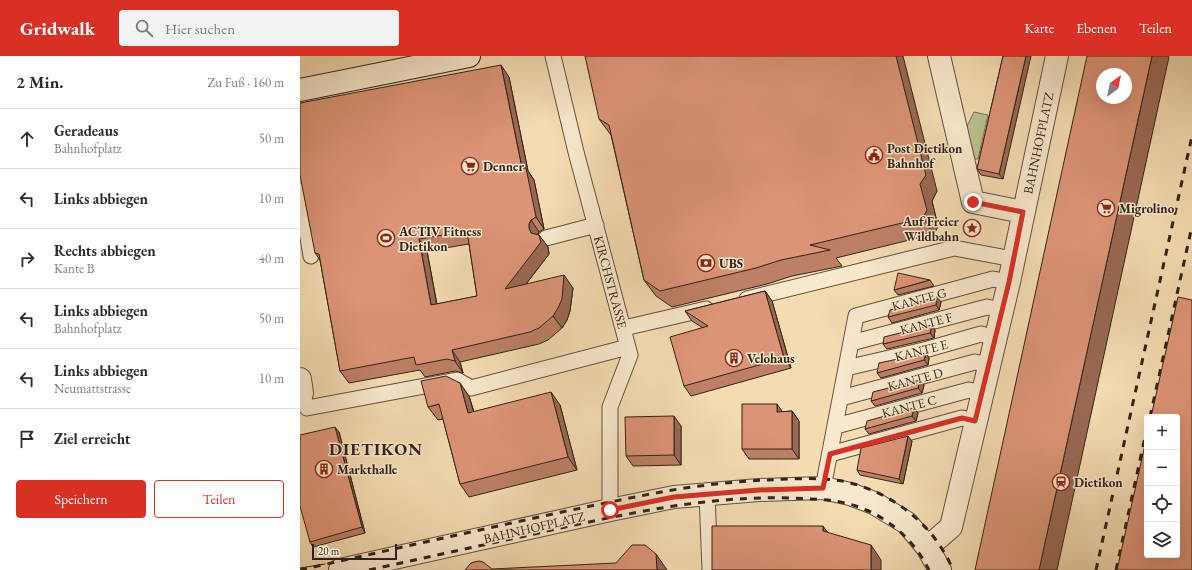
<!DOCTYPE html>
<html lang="de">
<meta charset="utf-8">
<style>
body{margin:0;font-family:"EB Garamond",serif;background:#f2f2f3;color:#2b2b33}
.controls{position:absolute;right:12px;bottom:12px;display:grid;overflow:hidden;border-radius:4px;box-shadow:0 4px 16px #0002}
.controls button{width:36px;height:36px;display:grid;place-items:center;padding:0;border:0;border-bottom:1px solid #e1e1e2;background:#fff;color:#2b2b33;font:20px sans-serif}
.compass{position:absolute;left:796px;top:12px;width:36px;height:36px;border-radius:50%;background:#fff;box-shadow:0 4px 16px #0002;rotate:33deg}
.scale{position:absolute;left:12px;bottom:10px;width:85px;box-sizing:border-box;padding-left:4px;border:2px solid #31221b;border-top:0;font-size:11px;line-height:14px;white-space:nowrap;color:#31221b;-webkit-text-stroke:3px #f8e8cd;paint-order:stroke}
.stop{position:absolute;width:12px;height:12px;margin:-9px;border:3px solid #d93025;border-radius:50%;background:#fff}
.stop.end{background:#d93025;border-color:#fff;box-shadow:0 1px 4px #0008}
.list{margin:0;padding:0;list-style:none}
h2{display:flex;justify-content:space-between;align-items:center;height:52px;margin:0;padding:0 16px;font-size:17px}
h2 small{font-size:13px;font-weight:400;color:#7c7c81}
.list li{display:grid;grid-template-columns:26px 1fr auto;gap:12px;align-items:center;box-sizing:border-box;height:60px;padding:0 16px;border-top:1px solid #e1e1e2}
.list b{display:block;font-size:15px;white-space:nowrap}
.list p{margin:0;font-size:13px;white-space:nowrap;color:#7c7c81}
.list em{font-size:13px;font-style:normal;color:#7c7c81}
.actions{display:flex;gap:8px;padding:12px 16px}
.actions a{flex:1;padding:9px 0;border:1px solid #d93025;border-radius:4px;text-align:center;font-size:14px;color:#d93025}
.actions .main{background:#d93025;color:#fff}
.icon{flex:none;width:22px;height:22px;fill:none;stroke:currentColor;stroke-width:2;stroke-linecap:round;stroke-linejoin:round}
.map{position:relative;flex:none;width:892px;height:514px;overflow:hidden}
header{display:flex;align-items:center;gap:24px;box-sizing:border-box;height:56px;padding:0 20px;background:#d93025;color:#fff}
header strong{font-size:19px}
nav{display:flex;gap:22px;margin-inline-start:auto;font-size:14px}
.search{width:280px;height:36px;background:#f2f2f3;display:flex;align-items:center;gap:10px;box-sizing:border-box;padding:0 14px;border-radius:4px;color:#7c7c81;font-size:15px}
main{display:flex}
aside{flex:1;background:#fff}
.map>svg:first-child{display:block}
.green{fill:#bac08d;stroke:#767154}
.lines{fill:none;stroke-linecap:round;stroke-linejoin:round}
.lane-casing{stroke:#625041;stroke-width:17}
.street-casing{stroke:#625041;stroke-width:24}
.secondary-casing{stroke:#31221b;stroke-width:24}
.lane{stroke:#f8e8cd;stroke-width:15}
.street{stroke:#f8e8cd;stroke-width:22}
.secondary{stroke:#f8e8cd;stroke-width:22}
.tram{stroke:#31221b;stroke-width:1}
.rail{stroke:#31221b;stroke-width:3;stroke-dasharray:7 7;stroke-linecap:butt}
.wall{fill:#bd7f65;stroke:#31221b;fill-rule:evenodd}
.shaded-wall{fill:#9a6853;stroke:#31221b}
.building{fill:#dc9476;stroke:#31221b;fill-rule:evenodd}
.route{stroke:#d93025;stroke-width:5}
.labels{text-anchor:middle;stroke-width:3;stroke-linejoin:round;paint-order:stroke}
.street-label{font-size:13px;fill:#31221b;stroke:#f8e8cd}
.poi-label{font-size:13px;font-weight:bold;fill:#31221b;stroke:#f8e8cd;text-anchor:start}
.district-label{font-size:17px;font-weight:bold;letter-spacing:1px;fill:#31221b;stroke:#f8e8cd}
</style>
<header>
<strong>Gridwalk</strong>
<div class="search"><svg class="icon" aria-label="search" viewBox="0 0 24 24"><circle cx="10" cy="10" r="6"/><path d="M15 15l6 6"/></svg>Hier suchen</div>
<nav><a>Karte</a><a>Ebenen</a><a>Teilen</a></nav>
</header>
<main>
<aside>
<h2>2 Min.<small>Zu Fuß · 160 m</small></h2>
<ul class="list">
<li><svg class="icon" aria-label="ahead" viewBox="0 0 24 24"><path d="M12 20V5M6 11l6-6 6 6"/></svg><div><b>Geradeaus</b><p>Bahnhofplatz</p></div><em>50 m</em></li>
<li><svg class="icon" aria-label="left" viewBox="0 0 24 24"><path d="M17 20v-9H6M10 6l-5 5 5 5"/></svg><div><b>Links abbiegen</b></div><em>10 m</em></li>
<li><svg class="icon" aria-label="right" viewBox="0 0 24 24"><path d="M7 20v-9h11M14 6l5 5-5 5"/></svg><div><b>Rechts abbiegen</b><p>Kante B</p></div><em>40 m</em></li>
<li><svg class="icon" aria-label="left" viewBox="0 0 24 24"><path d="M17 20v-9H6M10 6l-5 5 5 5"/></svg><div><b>Links abbiegen</b><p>Bahnhofplatz</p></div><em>50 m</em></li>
<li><svg class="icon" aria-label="left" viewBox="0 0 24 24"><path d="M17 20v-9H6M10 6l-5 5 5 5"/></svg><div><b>Links abbiegen</b><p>Neumattstrasse</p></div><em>10 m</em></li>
<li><svg class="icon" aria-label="arrive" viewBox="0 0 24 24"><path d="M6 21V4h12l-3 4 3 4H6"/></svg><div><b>Ziel erreicht</b></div></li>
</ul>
<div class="actions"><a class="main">Speichern</a><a>Teilen</a></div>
</aside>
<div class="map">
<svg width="892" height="514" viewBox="0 0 892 514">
<rect width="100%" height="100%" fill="#f4dbb2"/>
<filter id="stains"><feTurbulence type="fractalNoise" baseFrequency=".005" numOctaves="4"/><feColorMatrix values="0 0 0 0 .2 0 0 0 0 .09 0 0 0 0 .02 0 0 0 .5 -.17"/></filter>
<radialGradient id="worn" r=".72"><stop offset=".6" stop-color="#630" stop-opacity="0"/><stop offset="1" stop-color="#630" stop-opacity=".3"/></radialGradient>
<path class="green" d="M 674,56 L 688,59 L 678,103 L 672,103 L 665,74 Z"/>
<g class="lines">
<defs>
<path id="lane" d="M 253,0 L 276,96 L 330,299 L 310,351 L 310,454
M 0,134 L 11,200
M 246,182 L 296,169
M 447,243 L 654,192 L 713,203
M 324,272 L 406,253
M 551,287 L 687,251 L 702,254
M 546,312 L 628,293 L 681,278 L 695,282
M 2,337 L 7,352 L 157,324 L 171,332 L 328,291
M 541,342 L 675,306 L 689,309
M 536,370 L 669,334 L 682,337
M 530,398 L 662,362 L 675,365
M 523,432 L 556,260 L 693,223 L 709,226
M 407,438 L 410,514"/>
<path id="street" d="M 639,0 L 673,146 L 723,156
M 0,323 L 2,337
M 627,491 L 636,484 L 651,471 L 656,450 L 709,226 L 757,0
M 40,514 L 310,454 L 374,441 L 459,434 L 523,432 L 550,438 L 574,447 L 607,467 L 627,491 L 640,514"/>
<path id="secondary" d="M 0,34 L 169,0"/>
</defs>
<use href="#lane" class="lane-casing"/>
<use href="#street" class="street-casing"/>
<use href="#secondary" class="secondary-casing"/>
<use href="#lane" class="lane"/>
<use href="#street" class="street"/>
<use href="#secondary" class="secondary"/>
<path class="tram" d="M 0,512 L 25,508"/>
<path class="rail" d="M 850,361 L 892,170
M 0,514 C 94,493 187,472 281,452 C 310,446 339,440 367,435 C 400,429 433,426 465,424 C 490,423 518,421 542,425 C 591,435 634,468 653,514
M 69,514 C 136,499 203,485 270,470 C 345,454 413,440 491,442 C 509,443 527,443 545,447 C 581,455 613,481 629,514
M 796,514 L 892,80
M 816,514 L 847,372"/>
</g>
<path class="wall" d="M 703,0 L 703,123 L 681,119 L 677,113 Z
M 209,21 L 228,115 L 234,124 L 244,173 L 239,176 L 238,178 L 248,191 L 249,198 L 226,228 L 273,232 L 270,255 L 267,264 L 262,272 L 248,284 L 239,288 L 160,306 L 163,317 L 155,315 L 125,321 L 120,314 L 49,327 L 40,315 L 20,204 L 15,197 ZM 169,188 L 177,240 L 137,248 L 127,195 Z
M 299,63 L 637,135 L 632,145 L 638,170 L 634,178 L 536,202 L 542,210 L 492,220 L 467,228 L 372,251 L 356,240 L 344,224 L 311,79 Z
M 630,224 L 634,230 L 598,239 L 594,234 Z
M 465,235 L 472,245 L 491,312 L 391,340 L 384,330 L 403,272 L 392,265 L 385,255 Z
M 641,246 L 639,254 L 592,267 L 588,261 Z
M 635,274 L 634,282 L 587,293 L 583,288 Z
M 626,297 L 629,302 L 628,309 L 581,322 L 577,317 Z
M 624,329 L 622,337 L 575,350 L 571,345 Z
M 169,340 L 174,356 L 260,349 L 277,414 L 169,441 L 160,428 L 143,363 L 138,364 L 128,351 Z
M 614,352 L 618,357 L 616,365 L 569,378 L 565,373 Z
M 492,355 L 499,365 L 499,403 L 449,403 L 442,393 L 482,356 Z
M 381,370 L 381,409 L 333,410 L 326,400 Z
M 39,376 L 65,477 L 13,491 L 10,486 Z
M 612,385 L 603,428 L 560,419 L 557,414 Z"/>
<path class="shaded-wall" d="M 596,0 L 603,0 L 637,135 L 632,145 L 638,170 L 634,178 L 623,162 Z
M 726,0 L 731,0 L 703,123 L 699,118 Z
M 852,0 L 868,0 L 869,1 L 757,514 L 739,514 Z
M 201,9 L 209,21 L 228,115 L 234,124 L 244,173 L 236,161 L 222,112 Z
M 231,164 L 239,176 L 237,180 L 239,179 L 248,191 L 249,198 L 213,245 L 205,233 L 231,177 L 229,172 L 229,168 Z
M 119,183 L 127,195 L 139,261 L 131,249 Z
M 264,219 L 273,232 L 270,255 L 267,264 L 262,272 L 253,260 Z
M 465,235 L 472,245 L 491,312 L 484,302 Z
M 637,241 L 641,246 L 639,254 L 636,249 Z
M 632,269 L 635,274 L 634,282 L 630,277 Z
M 152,294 L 160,306 L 163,317 L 155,305 Z
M 626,297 L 629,302 L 628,309 L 624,304 Z
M 620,324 L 624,329 L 622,337 L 618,332 Z
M 160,327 L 169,340 L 178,371 L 168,357 Z
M 251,336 L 260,349 L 277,414 L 268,401 Z
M 477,348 L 484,358 L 477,356 Z
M 614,352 L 618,357 L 616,365 L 612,360 Z
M 492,355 L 499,365 L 499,403 L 492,393 Z
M 374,360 L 381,370 L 381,409 L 374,399 Z
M 35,371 L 39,376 L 65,477 L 62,471 Z
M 608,380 L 612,385 L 603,428 L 599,423 Z
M 523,470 L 533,484 L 523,475 Z
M 571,489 L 581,504 L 581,514 L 571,514 Z
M 356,498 L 367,514 L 357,514 Z"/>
<path class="building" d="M 285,0 L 596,0 L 626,119 L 620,128 L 627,154 L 623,162 L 510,189 L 530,194 L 481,204 L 456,212 L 360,235 L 344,224 L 309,69 L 299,63 Z
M 703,0 L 726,0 L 699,118 L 677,113 Z
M 787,0 L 852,0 L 739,514 L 675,514 ZM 802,18 L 826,18 L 826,42 L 802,42 Z
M 201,9 L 222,112 L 226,112 L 236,161 L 231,164 L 229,168 L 229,172 L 231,177 L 239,179 L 241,186 L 205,233 L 264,219 L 262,243 L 258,252 L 253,260 L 239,272 L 230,276 L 152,294 L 155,305 L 147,303 L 116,309 L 114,301 L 40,315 L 19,198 L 15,197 L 0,119 L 0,47 ZM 167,175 L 177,240 L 131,249 L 119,183 Z
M 598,217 L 630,224 L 594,234 Z
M 465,235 L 484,302 L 384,330 L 370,281 L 408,270 L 385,255 Z
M 637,241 L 636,249 L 588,261 L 590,254 Z
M 878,241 L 892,244 L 892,514 L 817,514 L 847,380 L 847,499 L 877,499 L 877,361 L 851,361 Z
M 632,269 L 630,277 L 583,288 L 584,281 Z
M 626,297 L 624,304 L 577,317 L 579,307 Z
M 146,320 L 160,327 L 168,357 L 251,336 L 268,401 L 160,428 L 139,348 L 128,351 L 121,325 Z
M 620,324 L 618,332 L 571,345 L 573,336 Z
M 442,348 L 477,348 L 477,356 L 492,355 L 492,393 L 442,393 Z
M 614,352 L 612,360 L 565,373 L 567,365 Z
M 374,360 L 374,399 L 326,400 L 325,361 Z
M 35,371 L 62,471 L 10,486 L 0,450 L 0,379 Z
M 608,380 L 599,423 L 557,414 L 561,392 Z
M 412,470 L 523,470 L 523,475 L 571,489 L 571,514 L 412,514 Z
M 332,489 L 345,489 L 356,498 L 357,514 L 165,514 L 171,507 L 174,506 L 179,505 L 183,506 L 192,513 L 316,507 Z"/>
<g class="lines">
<path class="route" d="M 310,454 L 374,441 L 459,434 L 523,432 L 530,398 L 662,362 L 675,365 L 709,226 L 723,156 L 673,146"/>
</g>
<defs>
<symbol id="civic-ring" viewBox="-11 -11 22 22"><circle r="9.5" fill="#f8e8cd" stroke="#8f2418" stroke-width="1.5"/><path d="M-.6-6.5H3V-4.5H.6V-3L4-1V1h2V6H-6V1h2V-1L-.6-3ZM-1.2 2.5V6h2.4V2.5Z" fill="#8f2418"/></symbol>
<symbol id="supermarket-ring" viewBox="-11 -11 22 22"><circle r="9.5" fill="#f8e8cd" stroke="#8f2418" stroke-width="1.5"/><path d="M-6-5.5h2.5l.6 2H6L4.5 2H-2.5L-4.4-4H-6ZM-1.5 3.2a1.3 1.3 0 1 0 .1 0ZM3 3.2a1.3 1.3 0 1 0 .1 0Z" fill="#8f2418"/></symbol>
<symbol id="sight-ring" viewBox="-11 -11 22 22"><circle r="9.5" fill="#f8e8cd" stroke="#8f2418" stroke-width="1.5"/><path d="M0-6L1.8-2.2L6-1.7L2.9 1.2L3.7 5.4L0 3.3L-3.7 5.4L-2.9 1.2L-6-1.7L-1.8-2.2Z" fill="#8f2418"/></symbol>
<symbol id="stadium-ring" viewBox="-11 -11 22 22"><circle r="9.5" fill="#f8e8cd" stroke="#8f2418" stroke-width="1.5"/><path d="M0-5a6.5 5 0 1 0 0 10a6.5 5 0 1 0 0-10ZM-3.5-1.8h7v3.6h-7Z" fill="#8f2418"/></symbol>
<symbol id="bank-ring" viewBox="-11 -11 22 22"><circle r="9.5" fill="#f8e8cd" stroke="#8f2418" stroke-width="1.5"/><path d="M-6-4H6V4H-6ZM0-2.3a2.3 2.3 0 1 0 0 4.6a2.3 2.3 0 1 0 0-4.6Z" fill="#8f2418"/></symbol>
<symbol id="building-ring" viewBox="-11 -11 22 22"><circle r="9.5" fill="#f8e8cd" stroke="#8f2418" stroke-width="1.5"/><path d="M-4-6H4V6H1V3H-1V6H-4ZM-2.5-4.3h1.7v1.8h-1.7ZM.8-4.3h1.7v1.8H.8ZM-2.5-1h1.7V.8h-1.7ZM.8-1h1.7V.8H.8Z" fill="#8f2418"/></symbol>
<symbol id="station-ring" viewBox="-11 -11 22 22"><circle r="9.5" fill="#f8e8cd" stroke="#8f2418" stroke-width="1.5"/><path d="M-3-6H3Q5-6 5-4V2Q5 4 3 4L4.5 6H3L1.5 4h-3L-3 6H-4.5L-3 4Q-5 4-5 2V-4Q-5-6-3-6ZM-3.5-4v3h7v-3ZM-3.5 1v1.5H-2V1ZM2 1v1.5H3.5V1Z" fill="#8f2418"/></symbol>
</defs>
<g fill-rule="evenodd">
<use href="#civic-ring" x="564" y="89" width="20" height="20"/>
<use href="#supermarket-ring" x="160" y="100" width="20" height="20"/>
<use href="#supermarket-ring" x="796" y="142" width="20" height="20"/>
<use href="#sight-ring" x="662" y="162" width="20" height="20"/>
<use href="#stadium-ring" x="76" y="172" width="20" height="20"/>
<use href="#bank-ring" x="396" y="197" width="20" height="20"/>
<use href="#building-ring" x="424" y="292" width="20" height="20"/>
<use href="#building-ring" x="14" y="403" width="20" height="20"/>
<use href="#station-ring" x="751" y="416" width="20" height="20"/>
</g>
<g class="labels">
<g class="street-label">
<text transform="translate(738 87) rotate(-78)" y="5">BAHNHOFPLATZ</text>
<text transform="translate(311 226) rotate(75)" y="5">KIRCHSTRASSE</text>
<text transform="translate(619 243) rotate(-15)" y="5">KANTE G</text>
<text transform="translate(626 267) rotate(-15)" y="5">KANTE F</text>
<text transform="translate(621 294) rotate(-14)" y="5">KANTE E</text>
<text transform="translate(615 323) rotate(-15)" y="5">KANTE D</text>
<text transform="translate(609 350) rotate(-15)" y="5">KANTE C</text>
<text transform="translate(234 471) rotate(-13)" y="5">BAHNHOFPLATZ</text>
</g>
<g class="poi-label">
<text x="587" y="97">Post Dietikon<tspan x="587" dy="15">Bahnhof</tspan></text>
<text x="183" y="115">Denner</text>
<text x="819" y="157">Migrolino</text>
<text x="659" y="170" text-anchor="end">Auf Freier<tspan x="659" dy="15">Wildbahn</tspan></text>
<text x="99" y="180">ACTIV Fitness<tspan x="99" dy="15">Dietikon</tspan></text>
<text x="419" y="212">UBS</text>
<text x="447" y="307">Velohaus</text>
<text x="37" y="418">Markthalle</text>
<text x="774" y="431">Dietikon</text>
</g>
<g class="district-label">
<text x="76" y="399">DIETIKON</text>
</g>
</g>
<rect width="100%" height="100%" filter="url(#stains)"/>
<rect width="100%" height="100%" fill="url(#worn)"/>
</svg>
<div class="controls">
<button>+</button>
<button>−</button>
<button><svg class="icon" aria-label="locate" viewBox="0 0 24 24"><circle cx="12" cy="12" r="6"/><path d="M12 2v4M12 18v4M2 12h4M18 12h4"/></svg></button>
<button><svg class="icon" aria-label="layers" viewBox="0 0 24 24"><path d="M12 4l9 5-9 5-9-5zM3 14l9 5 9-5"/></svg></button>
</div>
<svg class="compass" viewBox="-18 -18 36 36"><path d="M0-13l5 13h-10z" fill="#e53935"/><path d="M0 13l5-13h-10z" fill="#7c7c81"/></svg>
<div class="scale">20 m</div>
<div class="stop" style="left:310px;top:454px"></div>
<div class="stop end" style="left:673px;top:146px"></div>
</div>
</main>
